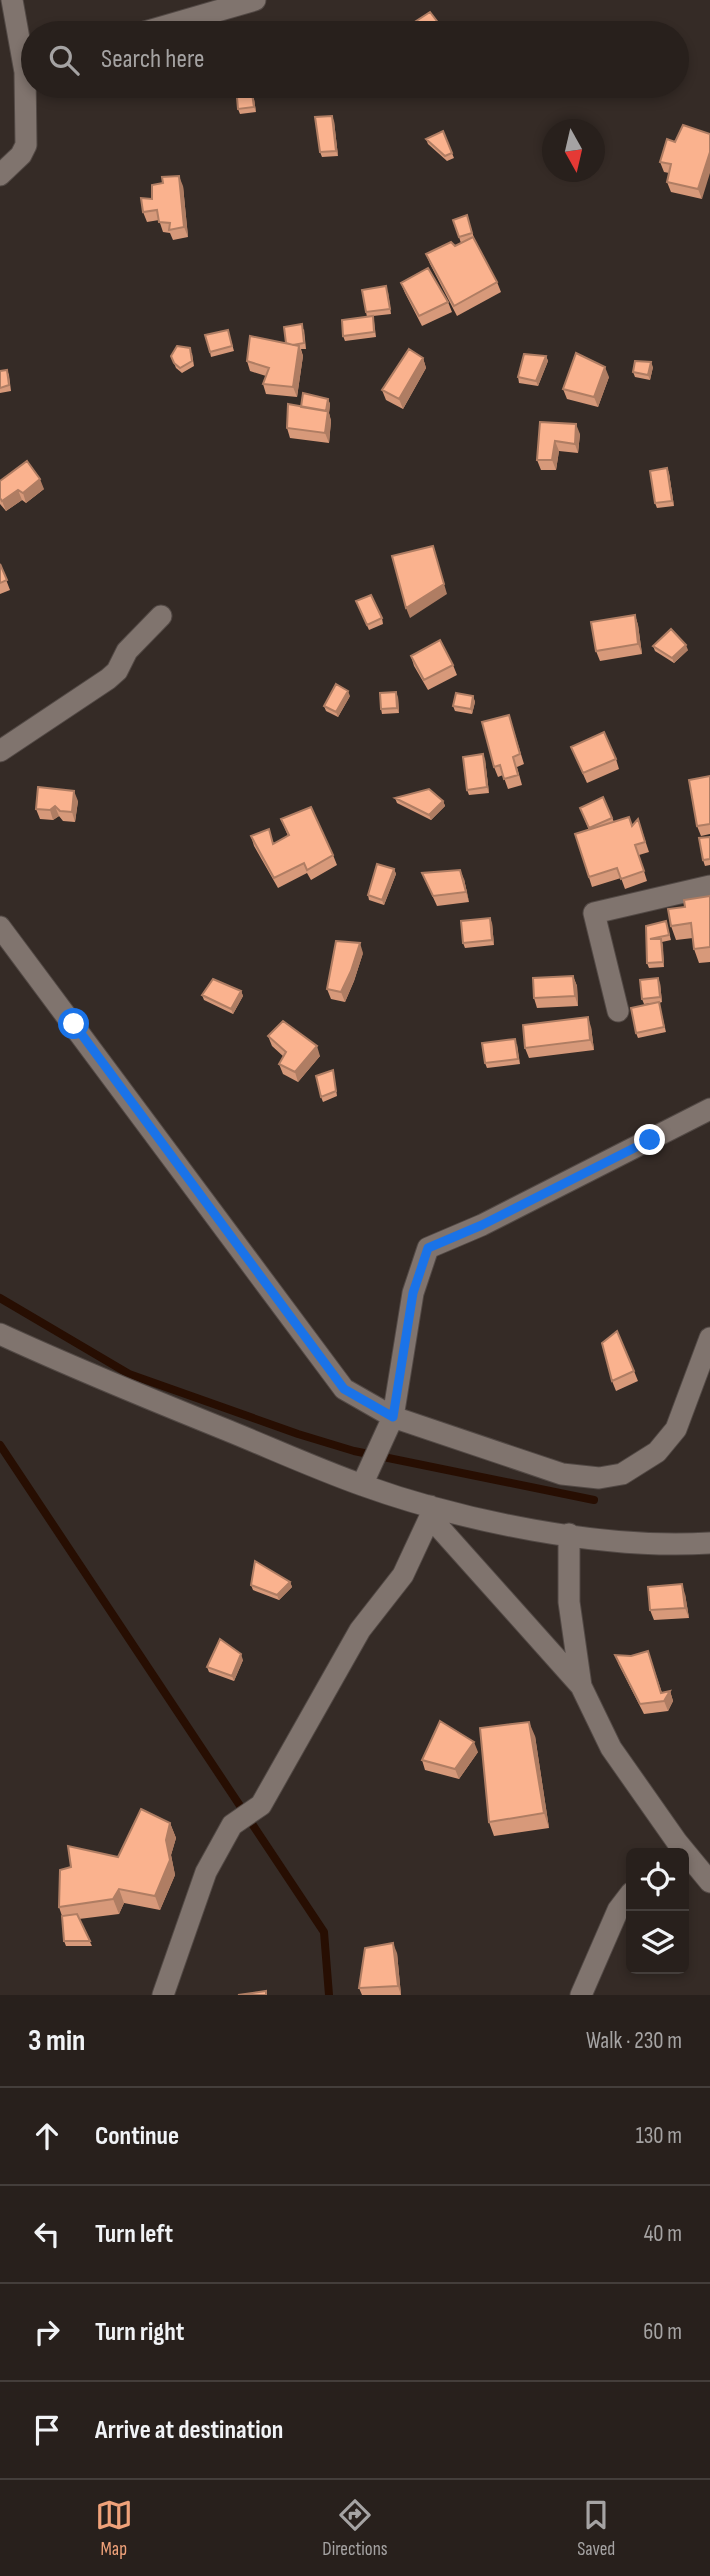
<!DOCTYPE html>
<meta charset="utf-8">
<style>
body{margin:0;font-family:"Sofia Sans Condensed",sans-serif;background:#342d29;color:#f1f3f6}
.controls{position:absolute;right:21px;bottom:21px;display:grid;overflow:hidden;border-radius:10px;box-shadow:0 4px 10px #0003}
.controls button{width:63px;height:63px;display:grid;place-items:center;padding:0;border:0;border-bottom:2px solid #443e3b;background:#28201c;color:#f1f3f6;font:35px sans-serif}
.compass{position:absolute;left:542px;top:119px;width:63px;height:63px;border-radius:50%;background:#28201c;box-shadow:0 4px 10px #0003;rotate:172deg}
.stop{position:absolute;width:21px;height:21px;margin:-16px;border:5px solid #1a73e8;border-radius:50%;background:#fff}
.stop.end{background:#1a73e8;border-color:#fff;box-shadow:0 2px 7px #0008}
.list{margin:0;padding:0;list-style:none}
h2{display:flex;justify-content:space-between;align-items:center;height:91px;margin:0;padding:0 28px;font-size:30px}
h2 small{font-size:23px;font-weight:400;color:#a5a3a3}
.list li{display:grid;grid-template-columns:46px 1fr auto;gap:21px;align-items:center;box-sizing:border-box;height:98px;padding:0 28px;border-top:2px solid #443e3b}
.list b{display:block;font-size:26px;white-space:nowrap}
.list em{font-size:23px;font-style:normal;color:#a5a3a3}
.icon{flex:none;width:38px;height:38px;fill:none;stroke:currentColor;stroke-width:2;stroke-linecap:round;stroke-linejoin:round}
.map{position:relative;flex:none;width:710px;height:1995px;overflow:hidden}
.search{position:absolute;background:#28201c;box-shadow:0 4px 10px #0003;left:21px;right:21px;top:21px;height:77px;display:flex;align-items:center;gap:18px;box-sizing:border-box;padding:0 24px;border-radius:38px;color:#a5a3a3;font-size:26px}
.sheet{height:483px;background:#28201c}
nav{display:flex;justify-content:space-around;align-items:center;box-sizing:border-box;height:98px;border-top:2px solid #443e3b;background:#28201c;font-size:19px;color:#a5a3a3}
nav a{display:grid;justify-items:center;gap:4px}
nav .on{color:#f0a27a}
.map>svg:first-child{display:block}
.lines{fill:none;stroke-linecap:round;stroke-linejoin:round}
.stream{stroke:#270e02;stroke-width:8}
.minor-casing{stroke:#524945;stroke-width:23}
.minor{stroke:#80746e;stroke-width:21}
.wall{fill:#d7997a}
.shaded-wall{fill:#af7d63}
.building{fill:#fab28e;stroke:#af7d63;stroke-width:2}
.route{stroke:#1a73e8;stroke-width:9}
</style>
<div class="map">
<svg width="710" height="1995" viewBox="0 0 710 1995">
<rect width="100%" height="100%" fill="#352b26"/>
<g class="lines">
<path class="stream" d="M 0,1298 L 129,1374 L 298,1434 L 354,1451 L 594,1500
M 0,1445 L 324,1932 L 329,1995"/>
<defs>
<path id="minor" d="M 141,33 L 255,0
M 0,175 L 21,155 L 26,145 L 25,72 L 12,0
M 0,751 L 108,679 L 117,671 L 127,651 L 161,616
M 0,927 L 344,1389 L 393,1417 L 413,1293 L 428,1248 L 482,1225 L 710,1109
M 618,1011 L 594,913 L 710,886
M 0,1334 C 76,1369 152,1400 229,1431 C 273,1449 317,1469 362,1485 C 462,1521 603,1550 710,1543
M 362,1485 L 393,1417 L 562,1474 L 599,1478 L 622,1474 L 657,1452 L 676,1429 L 710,1338
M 430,1517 L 581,1686
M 569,1534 L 569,1602 L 581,1686 L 611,1748 L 677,1842 L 710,1882
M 163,1995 L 206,1872 L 232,1825 L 261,1805 L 360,1630 L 403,1575 L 430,1517 L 430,1506
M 581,1995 L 618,1910 L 631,1893"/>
</defs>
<use href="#minor" class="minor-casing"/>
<use href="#minor" class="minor"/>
</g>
<path class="wall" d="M 252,86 L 256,112 L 240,114 L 238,109 Z
M 311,86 L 331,86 L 332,95 L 314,98 Z
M 334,121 L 338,156 L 322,157 L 320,152 Z
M 683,125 L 702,199 L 671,192 L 667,182 L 669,173 L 664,172 L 660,162 L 675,142 Z
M 443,131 L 454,158 L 447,161 L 428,144 L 426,139 Z
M 183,186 L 188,237 L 173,240 L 170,233 L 163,232 L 159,220 L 147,222 L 143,212 L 152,199 Z
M 467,215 L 474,238 L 497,282 L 501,292 L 457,316 L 430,264 L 426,254 L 455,246 L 464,241 L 461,243 L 453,220 Z
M 401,283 L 448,302 L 452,312 L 422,326 L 405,293 Z
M 388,292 L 391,314 L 373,316 L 374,321 L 376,337 L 345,341 L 343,336 L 367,317 L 366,312 Z
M 304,329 L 306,349 L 301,349 L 303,356 L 297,397 L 266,394 L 263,384 L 266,376 L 250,371 L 247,361 L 286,343 Z
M 228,330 L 234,351 L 211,357 L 210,352 Z
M 192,353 L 194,366 L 182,373 L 176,368 L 171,356 Z
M 546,356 L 548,361 L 538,386 L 519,383 L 518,377 Z
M 423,358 L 426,368 L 403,409 L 386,400 L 382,390 Z
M 653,367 L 650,380 L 635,377 L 633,372 Z
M 7,370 L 9,375 L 11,391 L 0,393 L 0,371 Z
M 609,377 L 598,407 L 567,399 L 563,389 Z
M 328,399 L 330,404 L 329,413 L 331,421 L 329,443 L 290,438 L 287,428 L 301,407 Z
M 540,422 L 580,434 L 578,453 L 559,451 L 556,470 L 541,470 L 537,460 Z
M 667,468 L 669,473 L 674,506 L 657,508 L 655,503 Z
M 0,481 L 44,489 L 26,503 L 22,500 L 6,511 L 0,504 Z
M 0,564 L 10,590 L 0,594 Z
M 358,606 L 382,618 L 383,624 L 369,630 Z
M 635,615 L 638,625 L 642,654 L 600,661 L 596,651 Z
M 653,646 L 688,650 L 674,663 L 655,651 Z
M 411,656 L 453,665 L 457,675 L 428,690 L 414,666 Z
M 350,696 L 338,717 L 326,711 L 324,706 Z
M 473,696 L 475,702 L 472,714 L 455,711 L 453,706 Z
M 398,697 L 399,713 L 382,714 L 381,709 Z
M 509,715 L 524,764 L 517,767 L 522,785 L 508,789 L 503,775 L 498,777 L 494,767 Z
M 571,747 L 616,759 L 619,769 L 587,783 Z
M 485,759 L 489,793 L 469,795 L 467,790 Z
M 710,776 L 710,834 L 701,836 L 697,826 Z
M 603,797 L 614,822 L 632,826 L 638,819 L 649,852 L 639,855 L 647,881 L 625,889 L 621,878 L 592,887 L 575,834 L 589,830 L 580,808 Z
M 395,798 L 443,801 L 445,806 L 431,820 L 397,803 Z
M 78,801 L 75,822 L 63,821 L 59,816 L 53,820 L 40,819 L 36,809 Z
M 281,819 L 333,855 L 337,865 L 311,880 L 307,873 L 278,888 L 254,846 L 251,836 L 274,843 L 288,836 Z
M 710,837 L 710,865 L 705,866 L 703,860 Z
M 394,869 L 396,874 L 384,905 L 369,900 L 368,895 Z
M 422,873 L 464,879 L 469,902 L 437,906 Z
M 710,896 L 710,962 L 699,963 L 694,949 L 693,938 L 676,940 L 671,926 L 685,907 Z
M 666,921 L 671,940 L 662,942 L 664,967 L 649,968 L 647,963 L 646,926 Z
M 492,923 L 494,945 L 465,948 L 463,943 Z
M 363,953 L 354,981 L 345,1002 L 331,999 L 327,989 Z
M 573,976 L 577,986 L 578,1006 L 537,1008 L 534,998 Z
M 660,983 L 662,1002 L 659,1003 L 666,1032 L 638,1038 L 636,1033 L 655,1003 L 644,1004 L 642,999 Z
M 241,991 L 243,996 L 233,1014 L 204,1000 L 202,995 Z
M 591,1027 L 594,1050 L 529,1058 L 525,1048 Z
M 268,1036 L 320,1056 L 298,1082 L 283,1074 L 279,1064 L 284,1057 L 272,1046 Z
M 517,1044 L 520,1064 L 487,1068 L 485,1063 Z
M 334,1075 L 337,1096 L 323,1102 L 321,1097 Z
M 634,1371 L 638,1381 L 616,1391 L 612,1381 Z
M 290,1582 L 292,1587 L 279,1600 L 253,1590 L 251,1585 Z
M 685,1594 L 689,1618 L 654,1620 L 650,1610 Z
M 648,1651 L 662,1693 L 670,1691 L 673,1701 L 668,1711 L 644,1714 L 619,1665 L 615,1655 L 631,1656 Z
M 243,1660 L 234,1681 L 209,1672 L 207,1667 Z
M 535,1736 L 549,1828 L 494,1836 L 489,1822 Z
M 478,1752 L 459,1779 L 425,1770 L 422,1760 Z
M 170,1823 L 176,1838 L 171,1855 L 175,1875 L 160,1910 L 124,1903 L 119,1914 L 79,1919 L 92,1946 L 66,1946 L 64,1941 L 62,1916 L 59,1907 L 71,1867 L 118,1857 Z
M 397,1953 L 401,1995 L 362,1995 L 359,1988 Z"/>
<path class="shaded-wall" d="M 251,86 L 252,86 L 256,112 L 254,107 Z
M 332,116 L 334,121 L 338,156 L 336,151 Z
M 710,152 L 710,173 L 702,199 L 698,189 Z
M 179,176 L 183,186 L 188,237 L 184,227 Z
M 299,346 L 303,356 L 297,397 L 293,387 Z
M 546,356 L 548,361 L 538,386 L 536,381 Z
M 423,358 L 426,368 L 403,409 L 399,399 Z
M 651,362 L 653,367 L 650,380 L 648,375 Z
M 605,367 L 609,377 L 598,407 L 594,397 Z
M 328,399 L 330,404 L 329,413 L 331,421 L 329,443 L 325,433 Z
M 576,424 L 580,434 L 578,453 L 575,444 Z
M 555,441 L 559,451 L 556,470 L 552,460 Z
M 667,468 L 669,473 L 674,506 L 672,501 Z
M 40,479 L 44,489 L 26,503 L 23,493 Z
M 18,490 L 22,500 L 6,511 L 2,501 Z
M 433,546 L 447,594 L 410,618 L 406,608 Z
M 635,615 L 638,625 L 642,654 L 638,644 Z
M 686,645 L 688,650 L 674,663 L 672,658 Z
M 348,691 L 350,696 L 338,717 L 336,712 Z
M 396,692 L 398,697 L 399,713 L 397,708 Z
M 473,696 L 475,702 L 472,714 L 471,709 Z
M 483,754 L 485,759 L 489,793 L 487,787 Z
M 74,791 L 78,801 L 75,822 L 72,812 Z
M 443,801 L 445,806 L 431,820 L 429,815 Z
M 55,806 L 59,816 L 53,820 L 50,810 Z
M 394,869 L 396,874 L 384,905 L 382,900 Z
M 460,870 L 464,879 L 469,902 L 466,892 Z
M 490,918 L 492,923 L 494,945 L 492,940 Z
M 661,939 L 663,945 L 664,967 L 663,962 Z
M 360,943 L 363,953 L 354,981 L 345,1002 L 341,992 Z
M 573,976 L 577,986 L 578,1006 L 575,996 Z
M 658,978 L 660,983 L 662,1002 L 660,997 Z
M 241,991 L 243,996 L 233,1014 L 231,1009 Z
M 588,1017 L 591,1027 L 594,1050 L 590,1040 Z
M 317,1046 L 320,1056 L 298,1082 L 295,1072 Z
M 290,1582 L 292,1587 L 279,1600 L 277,1595 Z
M 682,1584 L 685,1594 L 689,1618 L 685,1608 Z
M 241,1654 L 243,1660 L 234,1681 L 232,1676 Z
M 670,1691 L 673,1701 L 668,1711 L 664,1701 Z
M 529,1722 L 535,1736 L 549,1828 L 544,1813 Z
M 474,1742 L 478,1752 L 459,1779 L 455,1769 Z
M 170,1823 L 176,1838 L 171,1855 L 175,1875 L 160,1910 L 155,1896 Z
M 119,1889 L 124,1903 L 119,1914 L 113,1899 Z
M 393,1943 L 397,1953 L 401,1995 L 398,1986 Z"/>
<path class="building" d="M 430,12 L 446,33 L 408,33 L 404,29 Z
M 327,29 L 327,33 L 313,33 Z
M 236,86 L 251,86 L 254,107 L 238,109 Z
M 311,86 L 330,86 L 330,90 L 312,92 Z
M 332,116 L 336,151 L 320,152 L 315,117 Z
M 683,125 L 710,134 L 710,152 L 698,189 L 667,182 L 671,164 L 660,162 L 667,139 L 675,142 Z
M 443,131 L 452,153 L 445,156 L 426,139 Z
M 179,176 L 184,227 L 169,230 L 170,223 L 159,222 L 157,210 L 143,212 L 141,198 L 152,199 L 152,185 L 163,183 L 162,177 Z
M 467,215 L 472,233 L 459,237 L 453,220 Z
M 473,237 L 497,282 L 454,306 L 426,254 L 451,242 L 455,246 Z
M 428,268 L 448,302 L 419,316 L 401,283 Z
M 386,286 L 390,309 L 366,312 L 362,290 Z
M 373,316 L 374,332 L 343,336 L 342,320 Z
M 302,324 L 304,343 L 293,345 L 286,343 L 284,327 Z
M 228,330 L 232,346 L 210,352 L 205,335 Z
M 250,336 L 299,346 L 293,387 L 263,384 L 269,368 L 247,361 Z
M 177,346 L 190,348 L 192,361 L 180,368 L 174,363 L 171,356 Z
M 409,349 L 423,358 L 399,399 L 382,390 Z
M 576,353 L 605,367 L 594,397 L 563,389 Z
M 524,354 L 546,356 L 536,381 L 518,377 Z
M 635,361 L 651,362 L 648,375 L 633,372 Z
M 7,370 L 9,385 L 0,388 L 0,371 Z
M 303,393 L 328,399 L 326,411 L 301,407 Z
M 288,404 L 328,411 L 325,433 L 287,428 Z
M 540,422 L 576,424 L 575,444 L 555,441 L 552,460 L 537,460 Z
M 27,461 L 40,479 L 23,493 L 18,490 L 2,501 L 0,498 L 0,481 Z
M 667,468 L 672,501 L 655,503 L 650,471 Z
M 433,546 L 444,584 L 406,608 L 392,556 Z
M 0,564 L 7,580 L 0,583 Z
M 371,595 L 382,618 L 367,625 L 356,601 Z
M 635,615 L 638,644 L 596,651 L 591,622 Z
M 671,629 L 686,645 L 672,658 L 653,646 Z
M 440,640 L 453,665 L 424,680 L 411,656 Z
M 336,684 L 348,691 L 336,712 L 324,706 Z
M 396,692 L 397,708 L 381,709 L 380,693 Z
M 456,693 L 473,696 L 471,709 L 453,706 Z
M 509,715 L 520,754 L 513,757 L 518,775 L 504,779 L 500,765 L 494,767 L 482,722 Z
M 604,732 L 616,759 L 583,773 L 571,747 Z
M 483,754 L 487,787 L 467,790 L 463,757 Z
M 710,776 L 710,824 L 697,826 L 689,780 Z
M 38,787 L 74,791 L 72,812 L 60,811 L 55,806 L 50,810 L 36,809 Z
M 429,789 L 443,801 L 429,815 L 395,798 Z
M 603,797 L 612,818 L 589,828 L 580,808 Z
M 311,807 L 333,855 L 307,870 L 304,863 L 274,878 L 251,836 L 269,829 L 273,844 L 289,835 L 281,819 Z
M 629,817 L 632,826 L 638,819 L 645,842 L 635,845 L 644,871 L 621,879 L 617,868 L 589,877 L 575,834 Z
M 710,837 L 710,859 L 703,860 L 699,838 Z
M 377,864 L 394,869 L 382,900 L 368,895 Z
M 460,870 L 466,892 L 433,896 L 422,873 Z
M 710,896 L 710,947 L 694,949 L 691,923 L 671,926 L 668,909 L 685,907 L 684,900 Z
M 490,918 L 492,940 L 463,943 L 461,921 Z
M 666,921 L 669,935 L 650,939 L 661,939 L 663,962 L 647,963 L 646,926 Z
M 336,941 L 360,943 L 351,971 L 341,992 L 327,989 Z
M 573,976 L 575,996 L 534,998 L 533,978 Z
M 658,978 L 660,997 L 642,999 L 640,980 Z
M 213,979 L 241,991 L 231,1009 L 202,995 Z
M 659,1002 L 664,1027 L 636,1033 L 631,1008 Z
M 588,1017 L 590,1040 L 525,1048 L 523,1025 Z
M 283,1021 L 317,1046 L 295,1072 L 279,1064 L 286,1052 L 268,1036 Z
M 515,1039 L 518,1059 L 485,1063 L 482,1043 Z
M 333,1070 L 336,1091 L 321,1097 L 316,1076 Z
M 617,1331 L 634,1371 L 612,1381 L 602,1343 Z
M 255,1561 L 290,1582 L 277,1595 L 251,1585 Z
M 682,1584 L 685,1608 L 650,1610 L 648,1587 Z
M 220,1639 L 241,1654 L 232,1676 L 207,1667 Z
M 648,1651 L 661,1693 L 670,1691 L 664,1701 L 640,1704 L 615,1655 L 631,1656 Z
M 440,1721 L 474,1742 L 455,1769 L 422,1760 Z
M 529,1722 L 544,1813 L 489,1822 L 480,1728 Z
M 141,1809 L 170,1823 L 166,1840 L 170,1860 L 155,1896 L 119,1889 L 113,1899 L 59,1907 L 60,1870 L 71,1867 L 68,1846 L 118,1857 Z
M 77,1914 L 90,1941 L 64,1941 L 62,1916 Z
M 393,1943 L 398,1986 L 359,1988 L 365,1948 Z
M 266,1991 L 266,1995 L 238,1995 Z"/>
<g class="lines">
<path class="route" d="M 74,1024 L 344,1389 L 393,1417 L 413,1293 L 428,1248 L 482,1225 L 650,1140"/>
</g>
</svg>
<div class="controls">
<button><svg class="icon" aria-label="locate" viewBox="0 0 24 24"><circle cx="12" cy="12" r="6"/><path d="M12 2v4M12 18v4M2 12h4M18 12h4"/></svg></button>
<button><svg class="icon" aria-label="layers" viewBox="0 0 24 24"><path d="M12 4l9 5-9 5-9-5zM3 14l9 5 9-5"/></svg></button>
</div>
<svg class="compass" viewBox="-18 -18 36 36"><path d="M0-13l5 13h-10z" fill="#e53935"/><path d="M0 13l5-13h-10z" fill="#a5a3a3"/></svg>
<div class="stop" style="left:74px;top:1024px"></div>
<div class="stop end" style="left:650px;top:1140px"></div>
<div class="search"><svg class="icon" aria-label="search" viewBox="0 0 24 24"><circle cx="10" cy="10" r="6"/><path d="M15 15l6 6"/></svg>Search here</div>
</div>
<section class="sheet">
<h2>3 min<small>Walk · 230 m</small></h2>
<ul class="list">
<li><svg class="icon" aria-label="ahead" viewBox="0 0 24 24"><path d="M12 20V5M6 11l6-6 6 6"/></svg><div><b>Continue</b></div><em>130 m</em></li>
<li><svg class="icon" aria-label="left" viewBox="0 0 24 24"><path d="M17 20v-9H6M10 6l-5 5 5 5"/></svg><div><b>Turn left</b></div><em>40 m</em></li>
<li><svg class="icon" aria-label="right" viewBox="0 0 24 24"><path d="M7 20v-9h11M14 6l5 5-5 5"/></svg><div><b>Turn right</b></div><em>60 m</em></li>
<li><svg class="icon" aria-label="arrive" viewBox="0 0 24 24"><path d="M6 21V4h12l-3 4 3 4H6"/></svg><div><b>Arrive at destination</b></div></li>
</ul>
</section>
<nav>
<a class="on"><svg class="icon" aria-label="map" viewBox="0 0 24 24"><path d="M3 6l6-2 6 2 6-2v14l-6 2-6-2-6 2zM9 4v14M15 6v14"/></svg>Map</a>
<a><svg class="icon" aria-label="directions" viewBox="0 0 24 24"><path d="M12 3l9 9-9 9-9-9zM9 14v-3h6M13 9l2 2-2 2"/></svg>Directions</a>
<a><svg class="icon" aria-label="saved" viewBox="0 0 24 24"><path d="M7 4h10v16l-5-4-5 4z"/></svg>Saved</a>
</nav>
